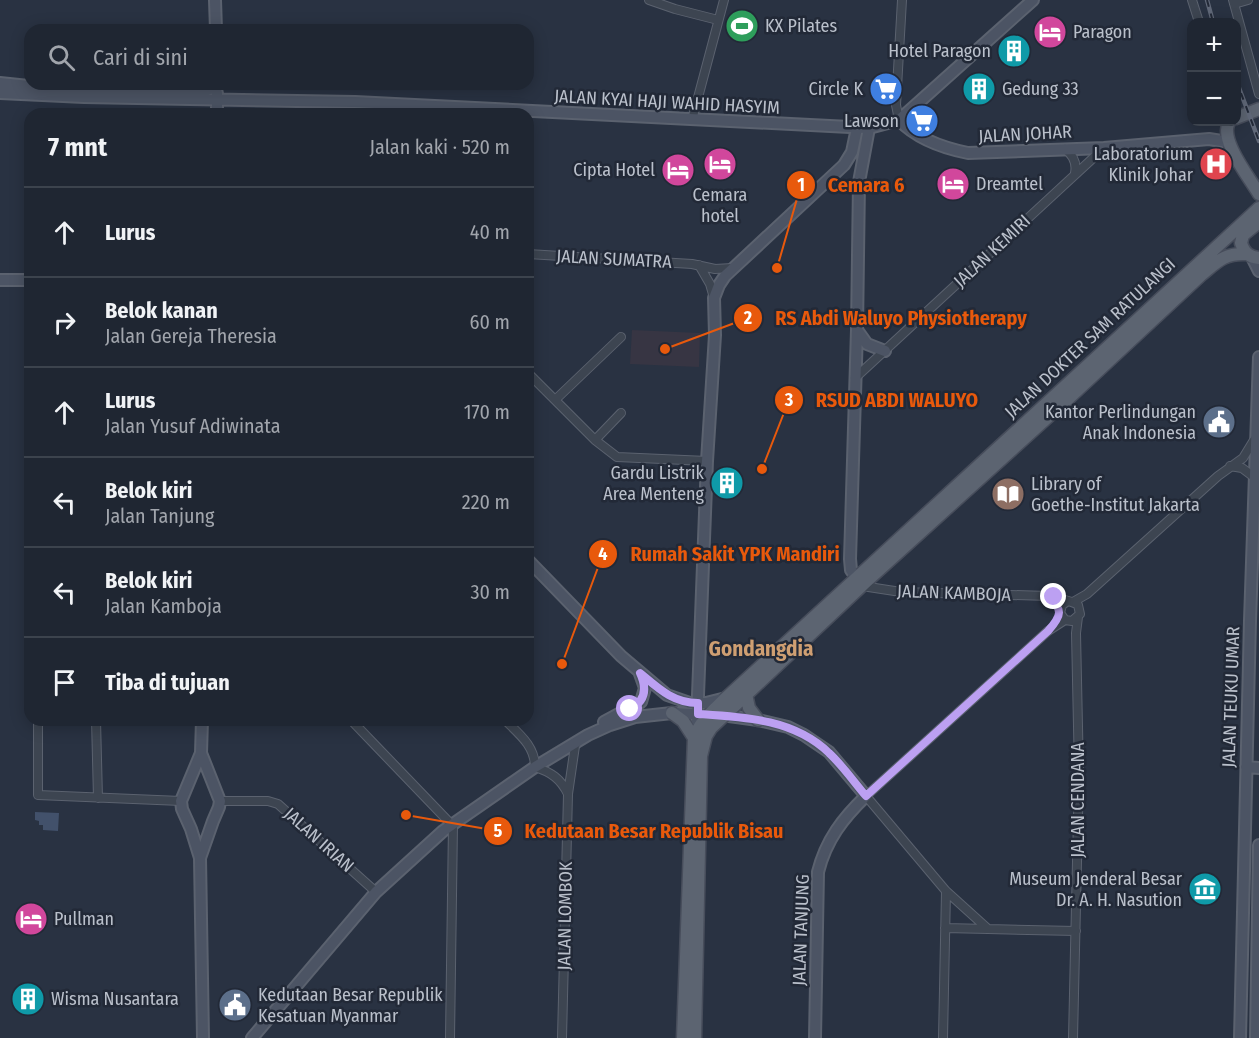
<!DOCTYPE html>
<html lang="id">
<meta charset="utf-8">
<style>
body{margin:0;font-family:"Fira Sans Condensed",sans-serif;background:#272e3a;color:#f1f3f6}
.controls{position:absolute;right:18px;top:18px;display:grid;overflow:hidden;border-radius:12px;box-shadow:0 3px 15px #0003}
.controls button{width:54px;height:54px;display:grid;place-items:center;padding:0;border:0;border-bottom:2px solid #3c434d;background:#1f2632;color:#f1f3f6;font:30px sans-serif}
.stop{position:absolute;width:18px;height:18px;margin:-14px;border:4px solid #bca0f2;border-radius:50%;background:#fff}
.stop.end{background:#bca0f2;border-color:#fff;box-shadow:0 2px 6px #0008}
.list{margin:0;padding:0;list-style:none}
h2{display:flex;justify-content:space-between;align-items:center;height:78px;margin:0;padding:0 24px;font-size:26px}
h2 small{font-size:20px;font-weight:400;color:#a1a5ac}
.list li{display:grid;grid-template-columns:39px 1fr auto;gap:18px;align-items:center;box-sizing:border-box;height:90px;padding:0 24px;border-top:2px solid #3c434d}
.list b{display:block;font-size:22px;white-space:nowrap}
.list p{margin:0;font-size:20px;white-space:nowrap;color:#a1a5ac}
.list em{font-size:20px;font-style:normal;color:#a1a5ac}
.icon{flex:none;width:33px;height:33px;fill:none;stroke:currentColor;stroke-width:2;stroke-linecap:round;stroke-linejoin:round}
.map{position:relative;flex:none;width:1259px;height:1038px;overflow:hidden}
.search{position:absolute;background:#1f2632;box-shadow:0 3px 15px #0003;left:24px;top:24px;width:510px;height:66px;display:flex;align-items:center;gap:15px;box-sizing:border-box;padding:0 21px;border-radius:18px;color:#a1a5ac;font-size:22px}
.panel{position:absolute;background:#1f2632;box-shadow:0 3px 15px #0003;left:24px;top:108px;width:510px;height:618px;border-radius:18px}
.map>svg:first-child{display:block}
.medical{fill:#373543}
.water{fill:#42516b}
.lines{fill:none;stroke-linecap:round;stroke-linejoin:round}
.street-casing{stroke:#5b626f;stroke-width:10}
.secondary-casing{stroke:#5b626f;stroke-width:14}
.primary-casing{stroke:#474d5b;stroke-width:15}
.street{stroke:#3d4551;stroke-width:8}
.secondary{stroke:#4c5464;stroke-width:10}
.primary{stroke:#5c6471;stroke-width:12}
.rail-casing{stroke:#606878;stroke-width:4.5}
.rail{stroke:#222937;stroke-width:2;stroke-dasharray:7;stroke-linecap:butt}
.route{stroke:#bca0f2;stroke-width:8}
.labels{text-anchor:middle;stroke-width:5;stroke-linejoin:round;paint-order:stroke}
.poi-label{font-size:18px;fill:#bac0cb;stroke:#222937;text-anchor:start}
.street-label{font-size:18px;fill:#bac0cb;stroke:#222937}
.quarter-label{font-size:21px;font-weight:bold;fill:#cf9f72;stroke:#222937}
.leader{fill:none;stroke:#e8590c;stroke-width:2}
.callout-dot{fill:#e8590c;stroke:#222937;stroke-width:2}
.mark-label{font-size:18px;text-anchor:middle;font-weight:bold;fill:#fff}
.callout-label{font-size:20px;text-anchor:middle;font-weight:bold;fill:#e8590c;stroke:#222937;stroke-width:5;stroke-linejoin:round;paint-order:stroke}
</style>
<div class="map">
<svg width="1259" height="1038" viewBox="0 0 1259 1038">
<rect width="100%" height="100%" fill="#293242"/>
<path class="medical" d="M 632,330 L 700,333 L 699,367 L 630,364 Z"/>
<path class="water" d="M 35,812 L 59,813 L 58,831 L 43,830 L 43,825 L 39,825 L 39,821 L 35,820 Z"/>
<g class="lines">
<defs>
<path id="street" d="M 649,0 L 675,9 L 718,20
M 1192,0 L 1199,22
M 1233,0 L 1259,94
M 1234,4 L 1248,0
M 692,120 L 724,0
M 899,120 L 896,105 L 902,0
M 1065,149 C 1073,155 1077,163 1075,173
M 528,254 L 692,264 L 715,269 L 732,268
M 699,265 L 710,284 L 714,298
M 528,373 L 595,440 L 617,457 L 707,461
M 855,378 L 1104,148
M 555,400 L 621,337
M 595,440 L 621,413
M 1230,466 L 1242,468 L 1254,477
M 862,586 L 901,592 L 1049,596 C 1057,598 1073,601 1078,605 L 1080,614 L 1072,621 L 1065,620 L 1060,613 L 1062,605 L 1068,601
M 1073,602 L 1087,594 L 1218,476 L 1243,458 L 1254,440
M 1065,620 L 1048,631 L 866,796 L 946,891 L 988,929 L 1076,931
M 38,720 L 38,795 L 181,801
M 96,720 L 98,798
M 351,720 L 451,824
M 505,720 C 519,734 535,746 535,767 C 551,772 561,779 568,794
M 220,801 L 268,801 L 278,804 L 376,892
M 945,928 L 988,929
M 450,1038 L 453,824
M 562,1038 L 568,794 L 575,746 L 578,741
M 943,1038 L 946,891
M 1073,1038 L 1079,773 L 1076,633 L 1078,617"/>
<path id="secondary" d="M 215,0 L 216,30
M 0,83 L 38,87 L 206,90 L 214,88 L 216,84
M 0,93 L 84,97 L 355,102 L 869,128 L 899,120 L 1033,0
M 217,114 L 217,93
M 899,120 C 917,139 943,148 968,153 L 1104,148 L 1209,139 L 1228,142
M 1252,257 L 1259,271
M 0,280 L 30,280
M 857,330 L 867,344 L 885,351
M 528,560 L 621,656 L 667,695 L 690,703 L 706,703 L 726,698
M 860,583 L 851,570 L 850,559 L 857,330 L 859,182 L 869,128
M 202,720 L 201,753 L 181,801 L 182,809 L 191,829 L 200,858 L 203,1038
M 697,721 L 707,461 L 715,335 L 714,298 L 719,285 L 725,276 L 844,165 L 852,152 L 857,128
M 604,722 L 641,702 L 645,688 L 640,674
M 1246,767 L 1259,768
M 200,858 L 213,821 L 219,807 L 220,801 L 201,753
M 252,1038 L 376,892 L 443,831 L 535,767 L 588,735 L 610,725 L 635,717 L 672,713 L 729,716 L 758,720 L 788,727 L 804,735 L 829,752 L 866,796 C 843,818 826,840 818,872 L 815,1038
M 1240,1038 L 1250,621 L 1259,357
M 1256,1038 L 1259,845"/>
<path id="primary" d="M 1236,118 L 1259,109
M 1229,122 C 1219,140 1249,177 1259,194
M 1259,222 L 1243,235 L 1241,243 C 1244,253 1249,257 1259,258
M 746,694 L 749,708 L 758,720
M 672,713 L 683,721 L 694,738
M 683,1038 L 694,738 C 700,721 714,710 726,698 L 1259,208
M 695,1038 L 701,756 L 706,736 L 711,728 L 869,579 L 1070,397 L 1201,275 C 1217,262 1224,253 1246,254"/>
</defs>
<use href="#street" class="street-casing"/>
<use href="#secondary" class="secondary-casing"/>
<use href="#primary" class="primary-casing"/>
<use href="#street" class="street"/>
<use href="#secondary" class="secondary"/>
<use href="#primary" class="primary"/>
<defs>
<path id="rail" d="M 1207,0 L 1213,22
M 1236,80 L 1259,141"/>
</defs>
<use href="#rail" class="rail-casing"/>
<use href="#rail" class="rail"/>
</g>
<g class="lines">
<path class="route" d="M 630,709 C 646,701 647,688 640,673 C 658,688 673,703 698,703 L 698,714 C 744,717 794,719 829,753 C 843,766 854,782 866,796 L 1048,631 C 1062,615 1064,609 1046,596 L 1054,597"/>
</g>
<defs>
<symbol id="stadium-disc" viewBox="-11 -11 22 22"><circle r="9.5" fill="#2e9e5b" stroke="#222937"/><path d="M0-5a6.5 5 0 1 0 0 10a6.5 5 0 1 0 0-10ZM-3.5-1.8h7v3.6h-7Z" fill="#fff"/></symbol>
<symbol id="hotel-disc" viewBox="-11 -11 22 22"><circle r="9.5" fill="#d1479c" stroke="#222937"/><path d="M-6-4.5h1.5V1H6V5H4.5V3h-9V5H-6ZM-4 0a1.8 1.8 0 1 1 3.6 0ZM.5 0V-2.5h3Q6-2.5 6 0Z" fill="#fff"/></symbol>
<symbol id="building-disc" viewBox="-11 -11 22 22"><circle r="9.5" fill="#0f9aa8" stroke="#222937"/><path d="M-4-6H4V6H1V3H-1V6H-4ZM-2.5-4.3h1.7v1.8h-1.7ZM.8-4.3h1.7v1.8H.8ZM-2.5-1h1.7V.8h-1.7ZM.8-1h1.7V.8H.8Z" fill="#fff"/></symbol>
<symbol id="supermarket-disc" viewBox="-11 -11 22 22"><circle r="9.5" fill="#3f7fe0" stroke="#222937"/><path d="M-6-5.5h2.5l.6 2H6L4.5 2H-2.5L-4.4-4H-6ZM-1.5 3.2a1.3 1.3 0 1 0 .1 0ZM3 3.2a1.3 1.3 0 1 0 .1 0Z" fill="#fff"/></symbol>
<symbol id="hospital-disc" viewBox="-11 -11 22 22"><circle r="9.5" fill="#e0444e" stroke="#222937"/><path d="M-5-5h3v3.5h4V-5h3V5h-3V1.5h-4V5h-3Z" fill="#fff"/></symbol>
<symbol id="civic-disc" viewBox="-11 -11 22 22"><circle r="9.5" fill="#5c6f8a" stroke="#222937"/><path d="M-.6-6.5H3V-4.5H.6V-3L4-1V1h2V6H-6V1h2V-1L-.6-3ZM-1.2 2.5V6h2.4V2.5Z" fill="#fff"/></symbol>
<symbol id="library-disc" viewBox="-11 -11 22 22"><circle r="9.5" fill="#8d6e63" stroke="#222937"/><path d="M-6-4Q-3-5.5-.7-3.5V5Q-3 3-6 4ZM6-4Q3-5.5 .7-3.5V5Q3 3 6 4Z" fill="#fff"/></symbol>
<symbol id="museum-disc" viewBox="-11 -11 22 22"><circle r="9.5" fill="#0f9aa8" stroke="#222937"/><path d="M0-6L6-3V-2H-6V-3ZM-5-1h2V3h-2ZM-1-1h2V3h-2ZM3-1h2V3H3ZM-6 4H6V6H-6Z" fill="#fff"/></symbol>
</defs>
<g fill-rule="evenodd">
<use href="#stadium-disc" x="723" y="7" width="38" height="38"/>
<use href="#hotel-disc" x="1031" y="13" width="38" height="38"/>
<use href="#building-disc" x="995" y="32" width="38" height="38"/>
<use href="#supermarket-disc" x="867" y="70" width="38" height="38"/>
<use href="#building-disc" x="960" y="70" width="38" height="38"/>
<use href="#supermarket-disc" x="903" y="102" width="38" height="38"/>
<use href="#hotel-disc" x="701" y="145" width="38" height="38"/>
<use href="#hospital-disc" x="1197" y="145" width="38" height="38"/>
<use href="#hotel-disc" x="659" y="151" width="38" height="38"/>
<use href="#hotel-disc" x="934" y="165" width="38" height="38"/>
<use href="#civic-disc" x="1200" y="403" width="38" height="38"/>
<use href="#building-disc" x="708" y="464" width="38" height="38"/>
<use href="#library-disc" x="989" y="475" width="38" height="38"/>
<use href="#museum-disc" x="1186" y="870" width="38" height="38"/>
<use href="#hotel-disc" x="12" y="900" width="38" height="38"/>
<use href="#building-disc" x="9" y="980" width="38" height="38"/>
<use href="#civic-disc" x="216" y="986" width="38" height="38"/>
</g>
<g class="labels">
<g class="poi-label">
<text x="765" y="32">KX Pilates</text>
<text x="1073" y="38">Paragon</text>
<text x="991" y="57" text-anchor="end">Hotel Paragon</text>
<text x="863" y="95" text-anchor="end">Circle K</text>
<text x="1002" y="95">Gedung 33</text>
<text x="899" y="127" text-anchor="end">Lawson</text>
<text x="1193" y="160" text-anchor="end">Laboratorium<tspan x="1193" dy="21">Klinik Johar</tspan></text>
<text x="655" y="176" text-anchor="end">Cipta Hotel</text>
<text x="976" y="190">Dreamtel</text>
<text x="720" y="201" text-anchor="middle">Cemara<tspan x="720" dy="21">hotel</tspan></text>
<text x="1196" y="418" text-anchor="end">Kantor Perlindungan<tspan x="1196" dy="21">Anak Indonesia</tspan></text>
<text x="704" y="479" text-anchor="end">Gardu Listrik<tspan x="704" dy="21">Area Menteng</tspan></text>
<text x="1031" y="490">Library of<tspan x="1031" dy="21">Goethe-Institut Jakarta</tspan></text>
<text x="1182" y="885" text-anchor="end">Museum Jenderal Besar<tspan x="1182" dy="21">Dr. A. H. Nasution</tspan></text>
<text x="54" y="925">Pullman</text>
<text x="258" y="1001">Kedutaan Besar Republik<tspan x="258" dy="21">Kesatuan Myanmar</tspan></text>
<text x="51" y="1005">Wisma Nusantara</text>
</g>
<g class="street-label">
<text transform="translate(667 102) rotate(3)" y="6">JALAN KYAI HAJI WAHID HASYIM</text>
<text transform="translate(1025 134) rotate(-3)" y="6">JALAN JOHAR</text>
<text transform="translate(992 251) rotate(-43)" y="6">JALAN KEMIRI</text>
<text transform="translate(614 259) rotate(3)" y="6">JALAN SUMATRA</text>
<text transform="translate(1090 338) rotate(-43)" y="6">JALAN DOKTER SAM RATULANGI</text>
<text transform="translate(954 593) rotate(2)" y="6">JALAN KAMBOJA</text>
<text transform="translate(1231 697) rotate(-88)" y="6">JALAN TEUKU UMAR</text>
<text transform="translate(1078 800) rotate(-90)" y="6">JALAN CENDANA</text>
<text transform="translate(319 840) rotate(42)" y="6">JALAN IRIAN</text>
<text transform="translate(565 916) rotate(-89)" y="6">JALAN LOMBOK</text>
<text transform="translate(801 930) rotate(-88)" y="6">JALAN TANJUNG</text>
</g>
<g class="quarter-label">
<text x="761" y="656">Gondangdia</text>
</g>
</g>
<path class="leader" d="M777 268L801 185M665 349L748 318M762 469L789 400M562 664L603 554M406 815L498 831"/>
<g class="callout-dot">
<circle cx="777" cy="268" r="6"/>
<circle cx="665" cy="349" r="6"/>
<circle cx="762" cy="469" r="6"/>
<circle cx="562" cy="664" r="6"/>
<circle cx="406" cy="815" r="6"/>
<circle cx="801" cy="185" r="15"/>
<circle cx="748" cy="318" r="15"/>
<circle cx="789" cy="400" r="15"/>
<circle cx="603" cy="554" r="15"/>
<circle cx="498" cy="831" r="15"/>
</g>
<g class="mark-label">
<text x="801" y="191">1</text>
<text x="748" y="324">2</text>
<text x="789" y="406">3</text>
<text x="603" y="560">4</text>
<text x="498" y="837">5</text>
</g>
<g class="callout-label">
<text x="866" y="192">Cemara 6</text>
<text x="901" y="325">RS Abdi Waluyo Physiotherapy</text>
<text x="897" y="407">RSUD ABDI WALUYO</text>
<text x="735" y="561">Rumah Sakit YPK Mandiri</text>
<text x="654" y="838">Kedutaan Besar Republik Bisau</text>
</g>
</svg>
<div class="controls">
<button>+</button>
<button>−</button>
</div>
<div class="stop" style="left:630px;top:709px"></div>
<div class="stop end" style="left:1054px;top:597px"></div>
<div class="search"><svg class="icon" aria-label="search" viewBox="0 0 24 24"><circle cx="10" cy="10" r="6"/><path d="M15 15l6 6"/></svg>Cari di sini</div>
<section class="panel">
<h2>7 mnt<small>Jalan kaki · 520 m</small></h2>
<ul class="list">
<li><svg class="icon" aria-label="ahead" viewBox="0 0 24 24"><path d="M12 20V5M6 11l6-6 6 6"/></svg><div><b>Lurus</b></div><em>40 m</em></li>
<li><svg class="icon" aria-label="right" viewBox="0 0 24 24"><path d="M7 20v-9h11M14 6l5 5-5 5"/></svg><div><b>Belok kanan</b><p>Jalan Gereja Theresia</p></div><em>60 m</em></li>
<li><svg class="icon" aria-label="ahead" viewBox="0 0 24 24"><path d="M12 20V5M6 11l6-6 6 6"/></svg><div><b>Lurus</b><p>Jalan Yusuf Adiwinata</p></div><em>170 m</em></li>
<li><svg class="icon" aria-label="left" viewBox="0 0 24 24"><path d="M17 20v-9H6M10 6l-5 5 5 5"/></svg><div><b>Belok kiri</b><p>Jalan Tanjung</p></div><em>220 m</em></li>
<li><svg class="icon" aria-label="left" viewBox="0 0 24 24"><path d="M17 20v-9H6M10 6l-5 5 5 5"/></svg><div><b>Belok kiri</b><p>Jalan Kamboja</p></div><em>30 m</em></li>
<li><svg class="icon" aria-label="arrive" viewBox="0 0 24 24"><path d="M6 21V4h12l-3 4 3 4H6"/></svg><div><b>Tiba di tujuan</b></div></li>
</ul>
</section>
</div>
